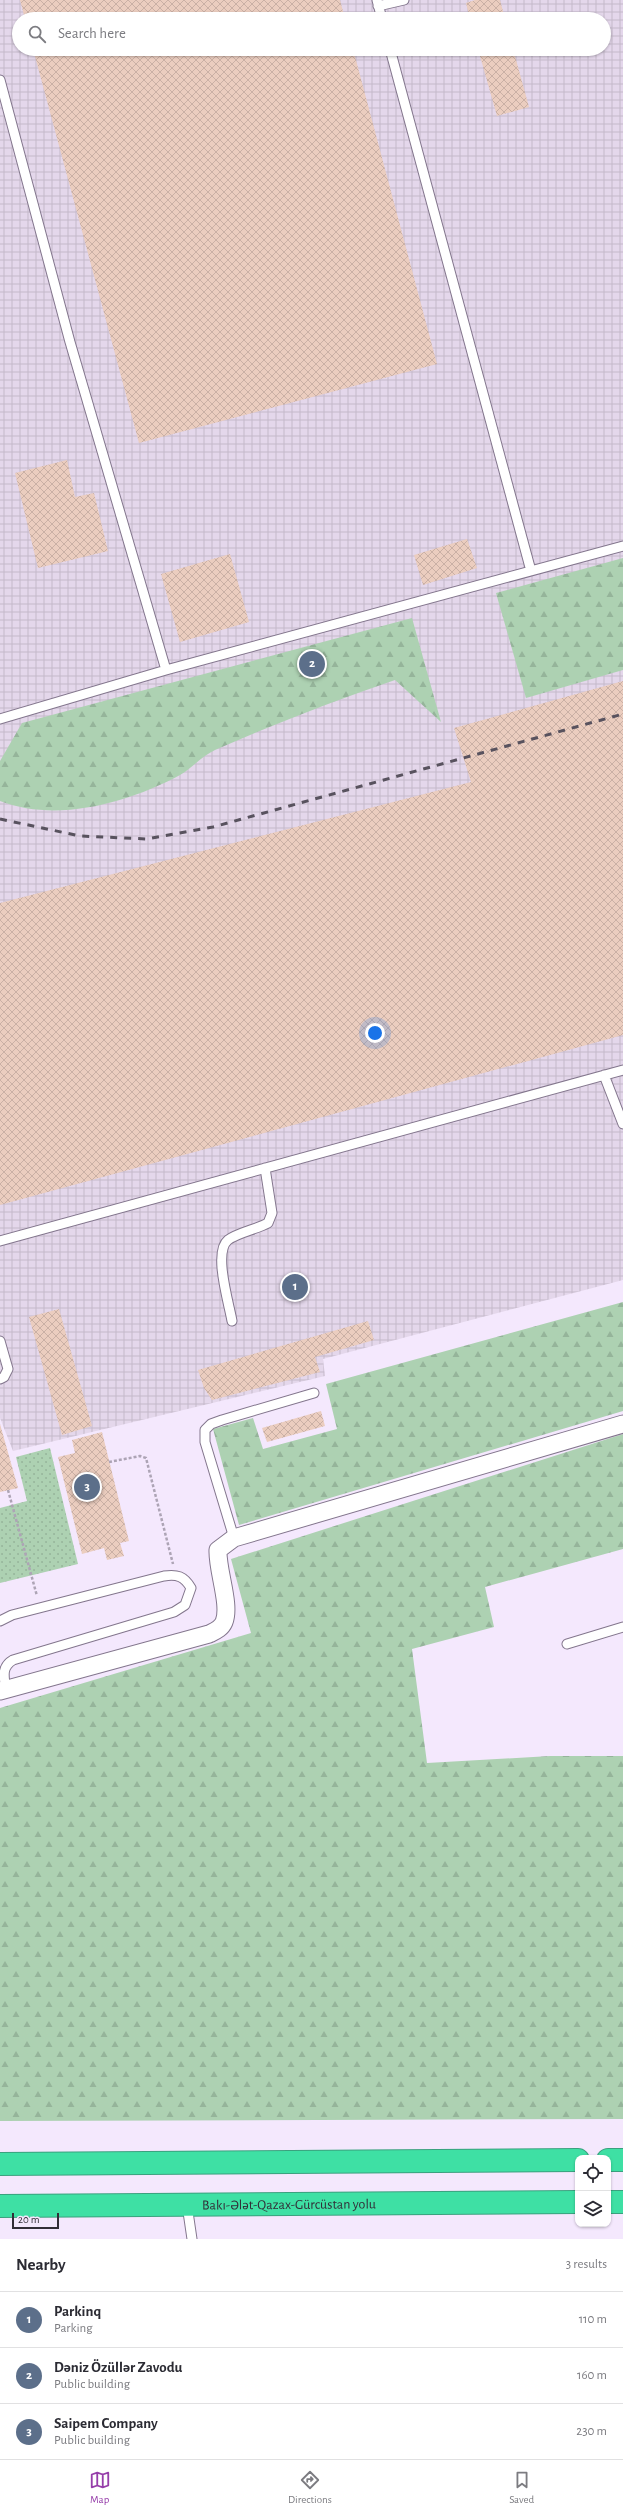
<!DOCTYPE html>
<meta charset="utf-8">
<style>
body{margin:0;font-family:"Alegreya Sans",sans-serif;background:#f7f7f7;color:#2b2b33}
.controls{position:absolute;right:12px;bottom:12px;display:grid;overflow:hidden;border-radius:8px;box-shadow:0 1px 3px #0004}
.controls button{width:36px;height:36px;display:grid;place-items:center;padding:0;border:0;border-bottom:1px solid #e1e1e2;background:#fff;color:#2b2b33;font:20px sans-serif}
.scale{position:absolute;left:12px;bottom:10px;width:47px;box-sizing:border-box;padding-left:4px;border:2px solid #322d37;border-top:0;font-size:11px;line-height:14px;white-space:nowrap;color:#322d37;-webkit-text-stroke:3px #f4e8fd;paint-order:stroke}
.you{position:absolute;left:375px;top:1033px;width:14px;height:14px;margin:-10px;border:3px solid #fff;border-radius:50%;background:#1a73e8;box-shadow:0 0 0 6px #1a73e833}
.badge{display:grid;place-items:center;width:26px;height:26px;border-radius:50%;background:#963eaa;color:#fff;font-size:13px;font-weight:700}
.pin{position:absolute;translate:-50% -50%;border:2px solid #fff;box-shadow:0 1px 4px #0006}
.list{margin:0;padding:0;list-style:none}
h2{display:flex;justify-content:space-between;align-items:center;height:52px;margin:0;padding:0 16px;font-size:17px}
h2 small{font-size:13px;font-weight:400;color:#7c7c81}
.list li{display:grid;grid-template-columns:26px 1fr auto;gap:12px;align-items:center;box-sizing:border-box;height:56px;padding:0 16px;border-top:1px solid #e1e1e2}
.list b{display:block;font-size:15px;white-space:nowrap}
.list p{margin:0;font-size:13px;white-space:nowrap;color:#7c7c81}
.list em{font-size:13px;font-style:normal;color:#7c7c81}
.icon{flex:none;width:22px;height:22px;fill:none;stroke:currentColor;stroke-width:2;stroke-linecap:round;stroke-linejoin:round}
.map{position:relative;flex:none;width:623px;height:2239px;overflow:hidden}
.search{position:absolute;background:#fff;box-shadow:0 1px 3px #0004;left:12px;right:12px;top:12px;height:44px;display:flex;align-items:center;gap:10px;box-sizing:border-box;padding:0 14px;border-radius:22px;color:#7c7c81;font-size:15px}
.sheet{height:220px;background:#fff}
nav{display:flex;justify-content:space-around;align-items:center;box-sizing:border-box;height:56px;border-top:1px solid #e1e1e2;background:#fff;font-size:11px;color:#7c7c81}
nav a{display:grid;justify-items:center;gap:2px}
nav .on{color:#963eaa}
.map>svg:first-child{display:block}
.industrial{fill:url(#industrial-grid);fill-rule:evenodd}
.grass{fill:url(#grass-dots)}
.forest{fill:url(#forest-firs)}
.building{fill:url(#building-cross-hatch)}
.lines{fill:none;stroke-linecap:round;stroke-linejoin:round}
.lane-casing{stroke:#83768d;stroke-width:11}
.street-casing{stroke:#83768d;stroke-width:19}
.highway-casing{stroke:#3aa17e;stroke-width:24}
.path{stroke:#ada4b5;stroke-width:2.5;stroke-dasharray:3 2;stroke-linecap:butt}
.lane{stroke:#fff;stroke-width:9}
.street{stroke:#fff;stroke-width:17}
.highway{stroke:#3ee0a4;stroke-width:22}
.rail{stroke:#58525e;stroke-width:3;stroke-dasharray:7 7;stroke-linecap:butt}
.labels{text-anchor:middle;stroke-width:3.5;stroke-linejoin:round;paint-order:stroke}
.street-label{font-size:14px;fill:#322d37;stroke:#f4e8fd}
</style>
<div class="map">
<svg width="623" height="2239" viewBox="0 0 623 2239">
<defs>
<pattern id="industrial-grid" width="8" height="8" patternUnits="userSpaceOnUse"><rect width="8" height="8" fill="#e4d7eb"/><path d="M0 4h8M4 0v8" fill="none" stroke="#c4b9ca"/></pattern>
<pattern id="grass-dots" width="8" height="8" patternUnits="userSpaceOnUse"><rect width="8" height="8" fill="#add1b2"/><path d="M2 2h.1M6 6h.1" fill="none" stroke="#95b49a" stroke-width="1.8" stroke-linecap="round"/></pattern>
<pattern id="forest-firs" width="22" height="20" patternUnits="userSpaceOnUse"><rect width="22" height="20" fill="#add1b2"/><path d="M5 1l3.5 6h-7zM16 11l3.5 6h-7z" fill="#95b49a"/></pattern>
<pattern id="building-cross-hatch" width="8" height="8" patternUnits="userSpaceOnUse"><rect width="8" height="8" fill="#ebcdbf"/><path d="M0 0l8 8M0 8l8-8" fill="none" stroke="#cab0a5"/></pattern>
</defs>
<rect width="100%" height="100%" fill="#f4e8fd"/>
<path class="industrial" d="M 0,0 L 623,0 L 623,1280 L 323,1359 L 325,1376 L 13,1451 L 0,1418 ZM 19,19 L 604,19 L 604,49 L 19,49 Z"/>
<path class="grass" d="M 50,1448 L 78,1564 L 0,1583 L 0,1508 L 27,1501 L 16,1457 Z"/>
<path class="forest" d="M 623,558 L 623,670 L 526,698 L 496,593 Z
M 412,618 L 441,722 L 395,680 C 334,701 274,724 215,750 C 202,756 192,768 180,775 C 128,803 57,823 0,801 L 0,761 L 22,723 Z
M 623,1302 L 623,1411 L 239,1525 L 213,1429 L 253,1418 L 263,1449 L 337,1429 L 326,1384 Z
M 623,1434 L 623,1549 L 485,1587 L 494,1627 L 412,1649 L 427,1763 L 550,1756 L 623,1756 L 623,2119 L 0,2121 L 0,1708 L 251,1633 L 231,1559 Z"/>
<path class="building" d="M 20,0 L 340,0 L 345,19 L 25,19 Z
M 475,0 L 500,0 L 505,19 L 470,19 L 466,3 Z
M 33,49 L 353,49 L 437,364 L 139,443 Z
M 478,49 L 513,49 L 529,107 L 497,116 Z
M 67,460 L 75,497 L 94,493 L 108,551 L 38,568 L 15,473 Z
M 467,539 L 477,568 L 423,585 L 414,555 Z
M 230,554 L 249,622 L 180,642 L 161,574 Z
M 623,681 L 623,1035 L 0,1205 L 0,903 L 471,782 L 454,728 Z
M 59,1309 L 92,1426 L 62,1435 L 29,1317 Z
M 368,1321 L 374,1340 L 315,1357 L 320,1372 L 212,1400 L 204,1388 L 198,1370 Z
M 321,1411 L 325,1426 L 267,1442 L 262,1428 Z
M 0,1424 L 18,1488 L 0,1492 Z
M 102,1432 L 129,1541 L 120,1543 L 124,1556 L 107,1560 L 104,1548 L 82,1554 L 58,1457 L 75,1453 L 72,1440 Z"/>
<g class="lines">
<defs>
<path id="lane" d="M 377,0 L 382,19
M 378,6 L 404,0
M 390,49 L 531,571
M 0,80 L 70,342 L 166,670
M 0,719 L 166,670 L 623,546
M 604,1075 L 623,1124
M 0,1241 L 623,1070
M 232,1321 C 229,1303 213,1252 228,1240 C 237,1233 257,1229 268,1223 L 272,1213 L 265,1168
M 0,1341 L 8,1369 L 4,1377 L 0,1379
M 234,1538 L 205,1442 L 205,1430 L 211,1424 L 222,1420 L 314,1393
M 0,1621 L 12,1615 L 164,1576 C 177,1574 184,1576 191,1588 L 185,1605 L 174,1612 L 13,1660 C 1,1667 4,1677 6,1690
M 567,1644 L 623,1627
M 187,2205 L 192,2239"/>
<path id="street" d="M 0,1691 L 209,1634 C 215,1631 221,1629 224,1622 C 231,1605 217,1570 218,1550 L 234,1538 L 623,1424"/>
<g id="highway">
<path d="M 608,2160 L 623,2160"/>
<path d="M 0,2164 L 578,2160"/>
<path d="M 608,2202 L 623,2202"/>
<path id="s1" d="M 0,2206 L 578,2202"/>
</g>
</defs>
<use href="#lane" class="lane-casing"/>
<use href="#street" class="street-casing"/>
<use href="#highway" class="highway-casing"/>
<path class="path" d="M 109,1462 L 140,1456 L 146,1458 L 173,1564
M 8,1490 L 37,1596"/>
<use href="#lane" class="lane"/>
<use href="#street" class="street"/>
<use href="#highway" class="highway"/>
<path class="rail" d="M 0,819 L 80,836 L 147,839 L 213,827 L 623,714"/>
</g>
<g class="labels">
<g class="street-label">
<text dy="5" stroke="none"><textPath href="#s1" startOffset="289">Bakı-Ələt-Qazax-Gürcüstan yolu</textPath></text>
</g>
</g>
</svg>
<div class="controls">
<button><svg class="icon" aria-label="locate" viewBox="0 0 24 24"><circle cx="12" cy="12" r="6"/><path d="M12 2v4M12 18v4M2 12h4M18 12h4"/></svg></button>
<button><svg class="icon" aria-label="layers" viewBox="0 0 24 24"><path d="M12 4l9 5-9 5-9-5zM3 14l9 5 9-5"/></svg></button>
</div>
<div class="scale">20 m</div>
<div class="you"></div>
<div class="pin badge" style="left:295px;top:1287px;background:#5c6f8a">1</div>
<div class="pin badge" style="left:312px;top:664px;background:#5c6f8a">2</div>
<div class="pin badge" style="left:87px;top:1487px;background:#5c6f8a">3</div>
<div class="search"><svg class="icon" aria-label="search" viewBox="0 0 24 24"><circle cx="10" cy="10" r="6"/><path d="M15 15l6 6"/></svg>Search here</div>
</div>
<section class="sheet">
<h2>Nearby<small>3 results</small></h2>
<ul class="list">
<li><span class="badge" style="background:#5c6f8a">1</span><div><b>Parkinq</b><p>Parking</p></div><em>110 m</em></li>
<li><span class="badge" style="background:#5c6f8a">2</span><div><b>Dəniz Özüllər Zavodu</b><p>Public building</p></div><em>160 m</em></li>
<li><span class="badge" style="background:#5c6f8a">3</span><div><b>Saipem Company</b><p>Public building</p></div><em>230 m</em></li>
</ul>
</section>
<nav>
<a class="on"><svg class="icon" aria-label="map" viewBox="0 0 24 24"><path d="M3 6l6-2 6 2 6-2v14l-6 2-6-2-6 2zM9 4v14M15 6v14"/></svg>Map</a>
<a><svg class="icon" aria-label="directions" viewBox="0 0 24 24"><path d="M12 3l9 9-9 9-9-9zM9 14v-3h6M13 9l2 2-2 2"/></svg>Directions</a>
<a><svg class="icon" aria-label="saved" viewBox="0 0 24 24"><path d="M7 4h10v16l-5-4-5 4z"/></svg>Saved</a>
</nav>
